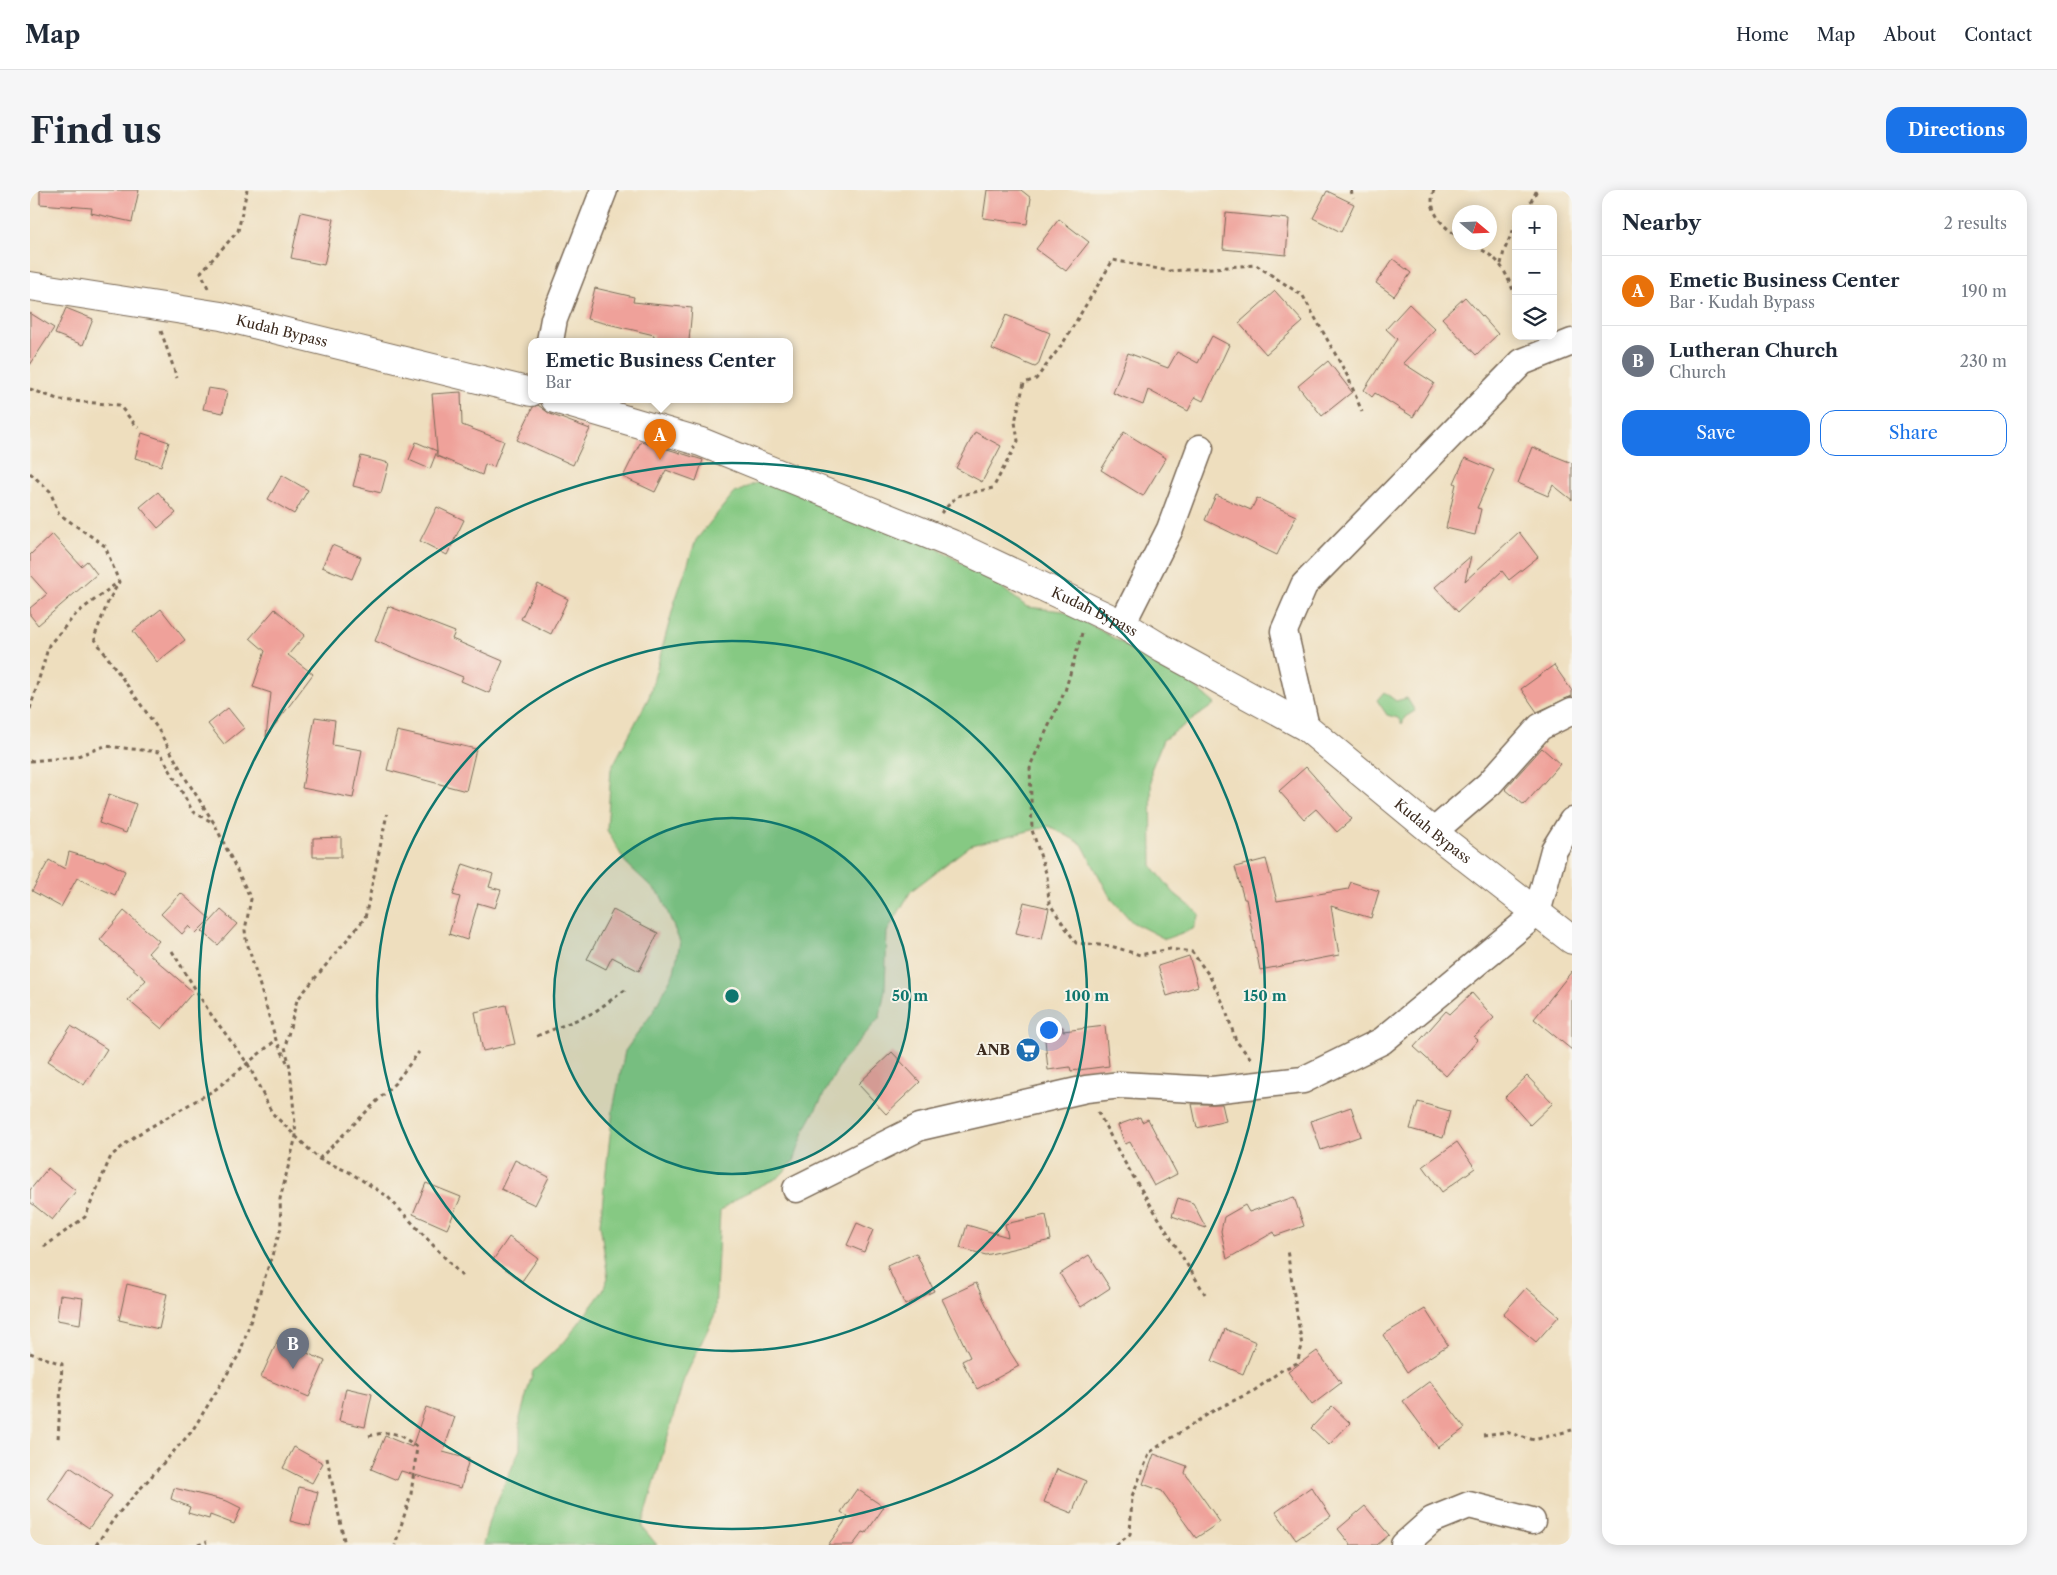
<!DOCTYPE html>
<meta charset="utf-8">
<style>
body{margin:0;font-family:"Libre Caslon Text",serif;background:#f6f6f7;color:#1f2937}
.controls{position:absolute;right:15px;top:15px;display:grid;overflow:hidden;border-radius:10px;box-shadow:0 2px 12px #0003}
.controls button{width:45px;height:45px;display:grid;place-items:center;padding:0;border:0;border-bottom:1px solid #e0e1e3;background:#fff;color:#1f2937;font:25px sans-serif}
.compass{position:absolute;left:1422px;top:15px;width:45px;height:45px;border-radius:50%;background:#fff;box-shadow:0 2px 12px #0003;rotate:109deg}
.you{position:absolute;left:1018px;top:839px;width:18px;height:18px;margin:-12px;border:4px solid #fff;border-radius:50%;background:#1a73e8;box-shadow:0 0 0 8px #1a73e833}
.badge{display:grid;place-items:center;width:32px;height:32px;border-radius:50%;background:#1a73e8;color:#fff;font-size:16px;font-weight:700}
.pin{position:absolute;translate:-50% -41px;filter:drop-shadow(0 1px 2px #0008)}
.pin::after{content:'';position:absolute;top:26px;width:18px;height:15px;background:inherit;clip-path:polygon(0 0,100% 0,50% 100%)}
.popup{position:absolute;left:498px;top:148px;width:265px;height:65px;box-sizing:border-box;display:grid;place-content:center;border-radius:10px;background:#fff;filter:drop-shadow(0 1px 4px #0005);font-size:16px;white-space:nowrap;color:#747a83}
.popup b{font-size:19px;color:#1f2937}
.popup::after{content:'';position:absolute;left:50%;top:100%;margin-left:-10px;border:10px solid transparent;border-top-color:#fff}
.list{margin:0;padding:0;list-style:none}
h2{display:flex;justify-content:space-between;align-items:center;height:65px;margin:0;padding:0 20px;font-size:21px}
h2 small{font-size:16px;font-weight:400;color:#747a83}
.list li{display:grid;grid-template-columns:32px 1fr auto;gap:15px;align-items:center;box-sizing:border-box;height:70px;padding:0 20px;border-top:1px solid #e0e1e3}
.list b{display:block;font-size:19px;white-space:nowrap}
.list p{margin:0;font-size:16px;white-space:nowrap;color:#747a83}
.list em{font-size:16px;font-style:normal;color:#747a83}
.actions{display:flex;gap:10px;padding:15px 20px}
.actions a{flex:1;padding:11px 0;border:1px solid #1a73e8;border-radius:15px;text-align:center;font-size:18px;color:#1a73e8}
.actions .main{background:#1a73e8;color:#fff}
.icon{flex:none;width:28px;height:28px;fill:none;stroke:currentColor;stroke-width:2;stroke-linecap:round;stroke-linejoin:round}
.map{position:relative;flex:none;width:1542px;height:1355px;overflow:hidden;border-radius:15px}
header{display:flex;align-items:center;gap:30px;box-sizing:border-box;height:70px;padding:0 25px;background:#fff;border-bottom:1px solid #e0e1e3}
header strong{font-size:24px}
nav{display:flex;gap:28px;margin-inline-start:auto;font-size:18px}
.intro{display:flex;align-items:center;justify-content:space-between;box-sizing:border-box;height:120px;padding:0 30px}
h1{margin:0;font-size:35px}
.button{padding:12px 22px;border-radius:15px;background:#1a73e8;color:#fff;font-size:18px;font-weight:700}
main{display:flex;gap:30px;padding:0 30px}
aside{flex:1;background:#fff;border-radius:15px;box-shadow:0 2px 12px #0003}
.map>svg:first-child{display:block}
.green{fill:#86c983;stroke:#607a50}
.building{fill:#efa19a}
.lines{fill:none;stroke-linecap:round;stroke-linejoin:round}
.minor-casing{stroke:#7a6956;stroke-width:29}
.tertiary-casing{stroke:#7a6956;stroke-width:30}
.path{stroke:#7a6956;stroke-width:3;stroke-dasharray:4 4;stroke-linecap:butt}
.minor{stroke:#fff;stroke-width:26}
.tertiary{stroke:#fff;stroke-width:28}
.ring{fill:none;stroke:#0f766e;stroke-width:2.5}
.labels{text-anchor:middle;stroke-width:4;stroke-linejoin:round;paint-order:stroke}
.street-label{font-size:14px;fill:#3b2a1e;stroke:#f7f3e8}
.poi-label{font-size:14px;font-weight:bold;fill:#3b2a1e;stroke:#f7f3e8;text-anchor:end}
.centre{fill:#0f766e;stroke:#f7f3e8;stroke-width:2.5}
.ring-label{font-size:15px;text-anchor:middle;font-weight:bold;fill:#0f766e;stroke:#f7f3e8;stroke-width:4;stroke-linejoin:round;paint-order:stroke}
</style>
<header>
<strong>Map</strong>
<nav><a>Home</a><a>Map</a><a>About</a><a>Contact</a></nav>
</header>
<div class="intro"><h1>Find us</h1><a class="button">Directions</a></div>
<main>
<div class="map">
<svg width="1542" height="1355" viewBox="0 0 1542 1355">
<rect width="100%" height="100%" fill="#f7f3e8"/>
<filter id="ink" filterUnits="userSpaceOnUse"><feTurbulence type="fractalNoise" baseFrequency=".02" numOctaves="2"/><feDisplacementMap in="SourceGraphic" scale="10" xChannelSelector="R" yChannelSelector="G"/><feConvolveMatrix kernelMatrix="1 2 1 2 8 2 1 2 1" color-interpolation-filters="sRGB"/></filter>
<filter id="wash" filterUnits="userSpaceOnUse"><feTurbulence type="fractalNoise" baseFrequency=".0096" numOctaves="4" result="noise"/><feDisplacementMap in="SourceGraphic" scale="20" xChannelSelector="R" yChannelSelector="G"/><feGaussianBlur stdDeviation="1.12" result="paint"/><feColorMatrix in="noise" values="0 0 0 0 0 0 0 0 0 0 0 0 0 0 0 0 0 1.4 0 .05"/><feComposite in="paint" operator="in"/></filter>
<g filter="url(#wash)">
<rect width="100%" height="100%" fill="#eedebe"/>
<path class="green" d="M 741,286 L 888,347 L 967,394 L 997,417 L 1033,421 L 1061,435 L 1158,491 L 1185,514 L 1133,550 L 1121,580 L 1122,676 L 1144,703 L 1170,724 L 1163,739 L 1135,749 L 1102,732 L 1080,707 L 1052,654 L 1019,636 L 941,655 L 881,701 L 857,742 L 855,799 L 850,827 L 812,871 L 775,939 L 764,971 L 749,987 L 712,1005 L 690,1021 L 685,1124 L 654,1189 L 612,1337 L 627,1355 L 453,1355 L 459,1330 L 490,1259 L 490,1228 L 503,1181 L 536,1150 L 572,1102 L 578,1088 L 570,1034 L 583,919 L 595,861 L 623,822 L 644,782 L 650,752 L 631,706 L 595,672 L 577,640 L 581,579 L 619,507 L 645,411 L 666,350 L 703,304 Z
M 1354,502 L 1366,511 L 1377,508 L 1385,521 L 1375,527 L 1372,534 L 1368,528 L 1357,525 L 1347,510 Z"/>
<g id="blocks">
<path class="building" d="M 10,0 L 109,0 L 102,32 L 61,23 L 62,18 L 10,14 Z
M 957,0 L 991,0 L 1001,8 L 997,34 L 953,28 Z
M 1297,1 L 1324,14 L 1311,42 L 1283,28 Z
M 271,22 L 304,29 L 294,75 L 261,68 Z
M 1196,23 L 1259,29 L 1256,65 L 1193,59 Z
M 1029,29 L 1059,52 L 1036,81 L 1006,59 Z
M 1363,69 L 1381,83 L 1364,106 L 1346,93 Z
M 565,98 L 604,107 L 603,112 L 662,118 L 659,151 L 623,151 L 624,145 L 557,129 Z
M 1245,101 L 1273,132 L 1236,164 L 1209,133 Z
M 1435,107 L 1468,144 L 1446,165 L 1412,128 Z
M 1379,114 L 1405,139 L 1373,173 L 1404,193 L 1383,227 L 1345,203 L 1342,207 L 1334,200 L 1367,149 L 1356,139 Z
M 36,118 L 63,129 L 53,155 L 25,144 Z
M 0,123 L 24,138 L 0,175 Z
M 976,125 L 1020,143 L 1008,175 L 1005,177 L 962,159 Z
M 1182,146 L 1199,155 L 1173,211 L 1165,207 L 1158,221 L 1118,200 L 1113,215 L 1083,203 L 1098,163 L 1138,178 L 1147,162 L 1168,173 Z
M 1298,171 L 1322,202 L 1292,226 L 1268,196 Z
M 178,198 L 197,201 L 193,223 L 173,219 Z
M 431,202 L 432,235 L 474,251 L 464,277 L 455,274 L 452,285 L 407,266 L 407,261 L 400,279 L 379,270 L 386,252 L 407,261 L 402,204 Z
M 508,215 L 520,224 L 560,239 L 543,275 L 487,250 L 503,217 Z
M 945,242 L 971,256 L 952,292 L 926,278 Z
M 1094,242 L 1136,268 L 1113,306 L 1071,280 Z
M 112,243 L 139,252 L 131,276 L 105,268 Z
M 611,251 L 673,270 L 666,291 L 636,280 L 625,302 L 593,287 Z
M 1502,257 L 1542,273 L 1542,310 L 1523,295 L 1518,306 L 1488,293 Z
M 331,266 L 359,273 L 351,303 L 323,296 Z
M 1435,268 L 1464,280 L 1447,318 L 1451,319 L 1445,345 L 1416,338 L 1426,294 L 1424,293 Z
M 252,285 L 278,300 L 264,324 L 238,309 Z
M 128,302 L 146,323 L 128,338 L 110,317 Z
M 1186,305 L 1221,320 L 1227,308 L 1266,326 L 1247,365 L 1175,330 Z
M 407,317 L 434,330 L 417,365 L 390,351 Z
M 1489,342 L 1508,367 L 1479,390 L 1472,381 L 1428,422 L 1405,397 L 1441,366 L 1435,391 Z
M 22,344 L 51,376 L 57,371 L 67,384 L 8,435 L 0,425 L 0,418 L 17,404 L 0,385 L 0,365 Z
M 302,355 L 331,367 L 322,389 L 292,377 Z
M 508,394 L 538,409 L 521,444 L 491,429 Z
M 358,416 L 425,442 L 422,449 L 473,471 L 459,503 L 431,491 L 433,487 L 345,451 Z
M 131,419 L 155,450 L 127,472 L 103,441 Z
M 245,419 L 275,445 L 258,465 L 283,484 L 236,547 L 241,503 L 223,497 L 235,461 L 220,448 Z
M 1524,475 L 1542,501 L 1542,506 L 1507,522 L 1491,499 Z
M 198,518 L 214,538 L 194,554 L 178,534 Z
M 285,527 L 305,530 L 302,555 L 332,560 L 323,608 L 272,598 Z
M 367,541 L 446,559 L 436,601 L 357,580 Z
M 1512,558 L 1530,574 L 1494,615 L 1475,599 Z
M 1276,577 L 1322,629 L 1307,642 L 1286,619 L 1274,629 L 1249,601 Z
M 79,604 L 106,614 L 96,643 L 69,633 Z
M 311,647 L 311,667 L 283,667 L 283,648 Z
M 39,662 L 73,672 L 74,670 L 95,681 L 85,705 L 47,688 L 31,717 L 2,701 L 19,670 L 35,679 Z
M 1236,669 L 1247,711 L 1318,699 L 1321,692 L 1349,701 L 1341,728 L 1301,716 L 1309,765 L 1230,780 L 1216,709 L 1214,709 L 1205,677 Z
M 433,674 L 463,684 L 459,697 L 471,700 L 465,718 L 448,713 L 437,750 L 419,744 L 430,707 L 423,705 Z
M 151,703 L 180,729 L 166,743 L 159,736 L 152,744 L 131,724 Z
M 994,712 L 1019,718 L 1012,749 L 986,743 Z
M 191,720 L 207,734 L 188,755 L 172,741 Z
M 583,720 L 628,743 L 609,781 L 582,767 L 576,779 L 557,769 Z
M 94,721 L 129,751 L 118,763 L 163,802 L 132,839 L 98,810 L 116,790 L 70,750 Z
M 1159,766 L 1168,796 L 1137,806 L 1128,776 Z
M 1542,781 L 1542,860 L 1504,829 Z
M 1442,803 L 1464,828 L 1444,847 L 1448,850 L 1416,886 L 1384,857 L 1416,821 L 1420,824 Z
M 476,815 L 485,854 L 453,861 L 445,822 Z
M 41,836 L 77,859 L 54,895 L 18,871 Z
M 1075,836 L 1079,876 L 1041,881 L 1040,877 L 1018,880 L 1014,839 L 1033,837 L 1033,841 Z
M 862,862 L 890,892 L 856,924 L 828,894 Z
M 1497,886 L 1523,913 L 1500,935 L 1475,907 Z
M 1388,912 L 1420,921 L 1413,948 L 1380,939 Z
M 1162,914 L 1192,914 L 1196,931 L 1167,938 Z
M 1321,917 L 1331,946 L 1291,960 L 1281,931 Z
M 1110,927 L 1112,932 L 1118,929 L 1147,984 L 1124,996 L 1100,952 L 1095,954 L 1088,935 Z
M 1427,952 L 1445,978 L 1412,1002 L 1393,976 Z
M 485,970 L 519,987 L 505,1015 L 471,999 Z
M 18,978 L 46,1001 L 22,1030 L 0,1012 L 0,1000 Z
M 396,993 L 431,1007 L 417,1039 L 383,1024 Z
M 1264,1007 L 1274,1036 L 1245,1046 L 1244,1042 L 1197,1069 L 1191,1041 L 1194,1027 L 1215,1015 L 1219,1022 Z
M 1148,1008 L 1163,1013 L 1176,1038 L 1142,1026 Z
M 1016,1025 L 1021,1050 L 956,1065 L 930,1058 L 937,1035 L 978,1047 L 975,1034 Z
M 827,1033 L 843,1040 L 834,1062 L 817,1055 Z
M 479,1047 L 508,1068 L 492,1091 L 463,1070 Z
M 886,1063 L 904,1101 L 875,1115 L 857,1076 Z
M 1059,1065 L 1080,1098 L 1051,1117 L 1030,1084 Z
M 946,1093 L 972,1149 L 989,1176 L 947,1199 L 932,1171 L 940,1167 L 912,1109 Z
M 97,1094 L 137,1104 L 129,1139 L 89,1130 Z
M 1496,1098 L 1529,1126 L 1506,1152 L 1473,1124 Z
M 30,1105 L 53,1108 L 50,1134 L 27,1130 Z
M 1395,1119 L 1418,1155 L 1377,1182 L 1353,1145 Z
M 1195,1139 L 1226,1152 L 1213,1184 L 1182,1171 Z
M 248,1150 L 295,1171 L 279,1207 L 231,1187 Z
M 1287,1161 L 1311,1193 L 1282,1215 L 1258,1182 Z
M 1400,1191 L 1435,1238 L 1408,1258 L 1373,1211 Z
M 316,1198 L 342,1204 L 335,1237 L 309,1231 Z
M 1302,1216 L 1320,1233 L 1299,1255 L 1281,1238 Z
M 396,1217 L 425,1227 L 413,1262 L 439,1269 L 431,1298 L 371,1281 L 367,1290 L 341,1279 L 355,1246 L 382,1257 Z
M 264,1257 L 293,1273 L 282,1293 L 253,1278 Z
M 1124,1264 L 1157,1276 L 1155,1283 L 1190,1332 L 1166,1348 L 1132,1301 L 1113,1294 Z
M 40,1277 L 82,1306 L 59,1338 L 18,1310 Z
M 1027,1279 L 1056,1291 L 1042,1323 L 1014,1312 Z
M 269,1297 L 288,1302 L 280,1336 L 260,1331 Z
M 1281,1297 L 1301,1326 L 1266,1350 L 1246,1322 Z
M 144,1298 L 197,1311 L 211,1318 L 204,1334 L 180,1325 L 179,1329 L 158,1323 L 160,1317 L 141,1309 Z
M 827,1299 L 854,1317 L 836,1343 L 833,1342 L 823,1355 L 798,1355 L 818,1327 L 811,1322 Z
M 1335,1316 L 1359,1345 L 1347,1355 L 1321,1355 L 1308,1339 Z"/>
</g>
</g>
<g filter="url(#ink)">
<use href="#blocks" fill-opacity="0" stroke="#7a6956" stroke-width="1"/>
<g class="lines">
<defs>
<path id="minor" d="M 520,151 L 524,129 L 574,0
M 1092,434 L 1140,339 L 1170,258
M 1276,537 L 1254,441 L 1274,395 L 1492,172 L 1542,152
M 1403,642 L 1459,594 L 1510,537 L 1542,521
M 766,999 L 890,937 L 1056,899 L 1091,895 L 1182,900 L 1273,890 L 1352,851 L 1507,723 L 1524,660 L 1542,631
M 1374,1355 L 1402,1330 L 1439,1315 L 1502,1331"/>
<g id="tertiary">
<path id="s1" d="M 0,96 L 191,126 L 501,202"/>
<path id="s2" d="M 525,209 L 671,252 L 922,354 L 1092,434 L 1133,459 L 1276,537 L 1403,642 L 1542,750"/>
</g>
</defs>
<use href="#minor" class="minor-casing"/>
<use href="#tertiary" class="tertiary-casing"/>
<path class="path" d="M 1321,0 L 1323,8
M 1404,0 C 1396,20 1414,38 1430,48
M 1497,19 L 1507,0
M 1438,52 C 1471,70 1471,72 1486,107
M 1471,74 L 1474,61 L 1486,34
M 178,98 L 171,82 L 208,41 L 217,0
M 131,141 L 147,188
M 0,199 L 30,210 L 89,215 L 108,238
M 0,283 L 20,301 L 29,324 L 75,356 L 89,392 L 78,412 L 64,448 L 128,539 L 156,589 L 184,633 L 221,709 L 215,740 L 216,749 L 246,850 L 257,872
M 911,323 L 927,306 L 963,298 L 988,251 L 985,232 L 994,193 L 1006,189 L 1033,153 L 1083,70 L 1139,81 L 1226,75 L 1273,106 L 1318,187 L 1332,222
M 1052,443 L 1035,501 L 1000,576 L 1002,640 L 1017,686 L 1019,713 L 1046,753 L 1081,756 L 1110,765 L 1140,759 L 1162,762 L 1179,785 L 1194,815 L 1206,851 L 1222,870
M 0,519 L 19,455 L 47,423 L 87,393
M 0,571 L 45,567 L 75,556 L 130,562 L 163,622 L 184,633
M 142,761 L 180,823 L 218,874 L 242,923 L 289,969 L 319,982 L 357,1006 L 432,1086
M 507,846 L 563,823 L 595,800
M 1068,922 L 1092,968 L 1175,1104
M 289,969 L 365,893 L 389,862
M 14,1057 L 55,1027 L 81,966 L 105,946 L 186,899 L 246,850
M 0,1163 L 32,1174 L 28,1250
M 1453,1245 L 1476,1242 L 1504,1250 L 1542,1240
M 339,1246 C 363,1240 368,1243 387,1257 L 381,1304 L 365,1355
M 297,1268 L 315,1355
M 66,1355 L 86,1326 L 162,1241 L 210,1163 L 251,1038 L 250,1009 L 266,946 L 260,877 L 255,857 L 267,810 L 335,728 L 357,624
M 168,1355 L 177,1352
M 1086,1355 L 1100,1344 L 1102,1306 L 1120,1262 L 1183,1221 L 1225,1200 L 1252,1180 L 1267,1173 L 1272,1156 L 1257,1060"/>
<use href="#minor" class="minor"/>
<use href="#tertiary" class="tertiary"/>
</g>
</g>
<circle cx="702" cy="806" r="178" fill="#0f766e" fill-opacity=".12"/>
<g class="ring">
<circle cx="702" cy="806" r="178"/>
<circle cx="702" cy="806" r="355"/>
<circle cx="702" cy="806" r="533"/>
</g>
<defs>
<symbol id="supermarket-disc" viewBox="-11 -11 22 22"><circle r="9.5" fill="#1f6fb2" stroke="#f7f3e8"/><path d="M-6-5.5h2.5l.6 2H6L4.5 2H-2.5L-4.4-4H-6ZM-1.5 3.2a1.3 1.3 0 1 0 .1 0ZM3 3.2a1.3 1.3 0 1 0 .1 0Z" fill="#fff"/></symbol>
</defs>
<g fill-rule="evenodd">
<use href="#supermarket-disc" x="984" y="846" width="28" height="28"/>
</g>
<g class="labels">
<g class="street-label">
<text dy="5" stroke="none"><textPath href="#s1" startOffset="256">Kudah Bypass</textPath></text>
<text dy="5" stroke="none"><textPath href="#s2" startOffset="581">Kudah Bypass</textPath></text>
<text dy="5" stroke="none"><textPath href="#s2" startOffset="986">Kudah Bypass</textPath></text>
</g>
<g class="poi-label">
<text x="980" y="865">ANB</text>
</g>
</g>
<circle cx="702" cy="806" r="8" class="centre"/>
<g class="ring-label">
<text x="880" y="811">50 m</text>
<text x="1057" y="811">100 m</text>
<text x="1235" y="811">150 m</text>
</g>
</svg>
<div class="controls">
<button>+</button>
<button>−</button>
<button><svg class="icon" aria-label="layers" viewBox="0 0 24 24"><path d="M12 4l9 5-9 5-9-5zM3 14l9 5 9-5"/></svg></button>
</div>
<svg class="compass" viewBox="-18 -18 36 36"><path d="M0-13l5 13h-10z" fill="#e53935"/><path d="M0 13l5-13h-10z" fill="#747a83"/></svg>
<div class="you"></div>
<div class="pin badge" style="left:630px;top:270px;background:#e8710a">A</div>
<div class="popup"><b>Emetic Business Center</b>Bar</div>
<div class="pin badge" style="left:263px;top:1179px;background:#6b7280">B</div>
</div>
<aside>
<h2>Nearby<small>2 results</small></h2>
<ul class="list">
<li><span class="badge" style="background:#e8710a">A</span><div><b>Emetic Business Center</b><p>Bar · Kudah Bypass</p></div><em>190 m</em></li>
<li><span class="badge" style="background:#6b7280">B</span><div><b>Lutheran Church</b><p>Church</p></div><em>230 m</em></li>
</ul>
<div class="actions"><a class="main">Save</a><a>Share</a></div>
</aside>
</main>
